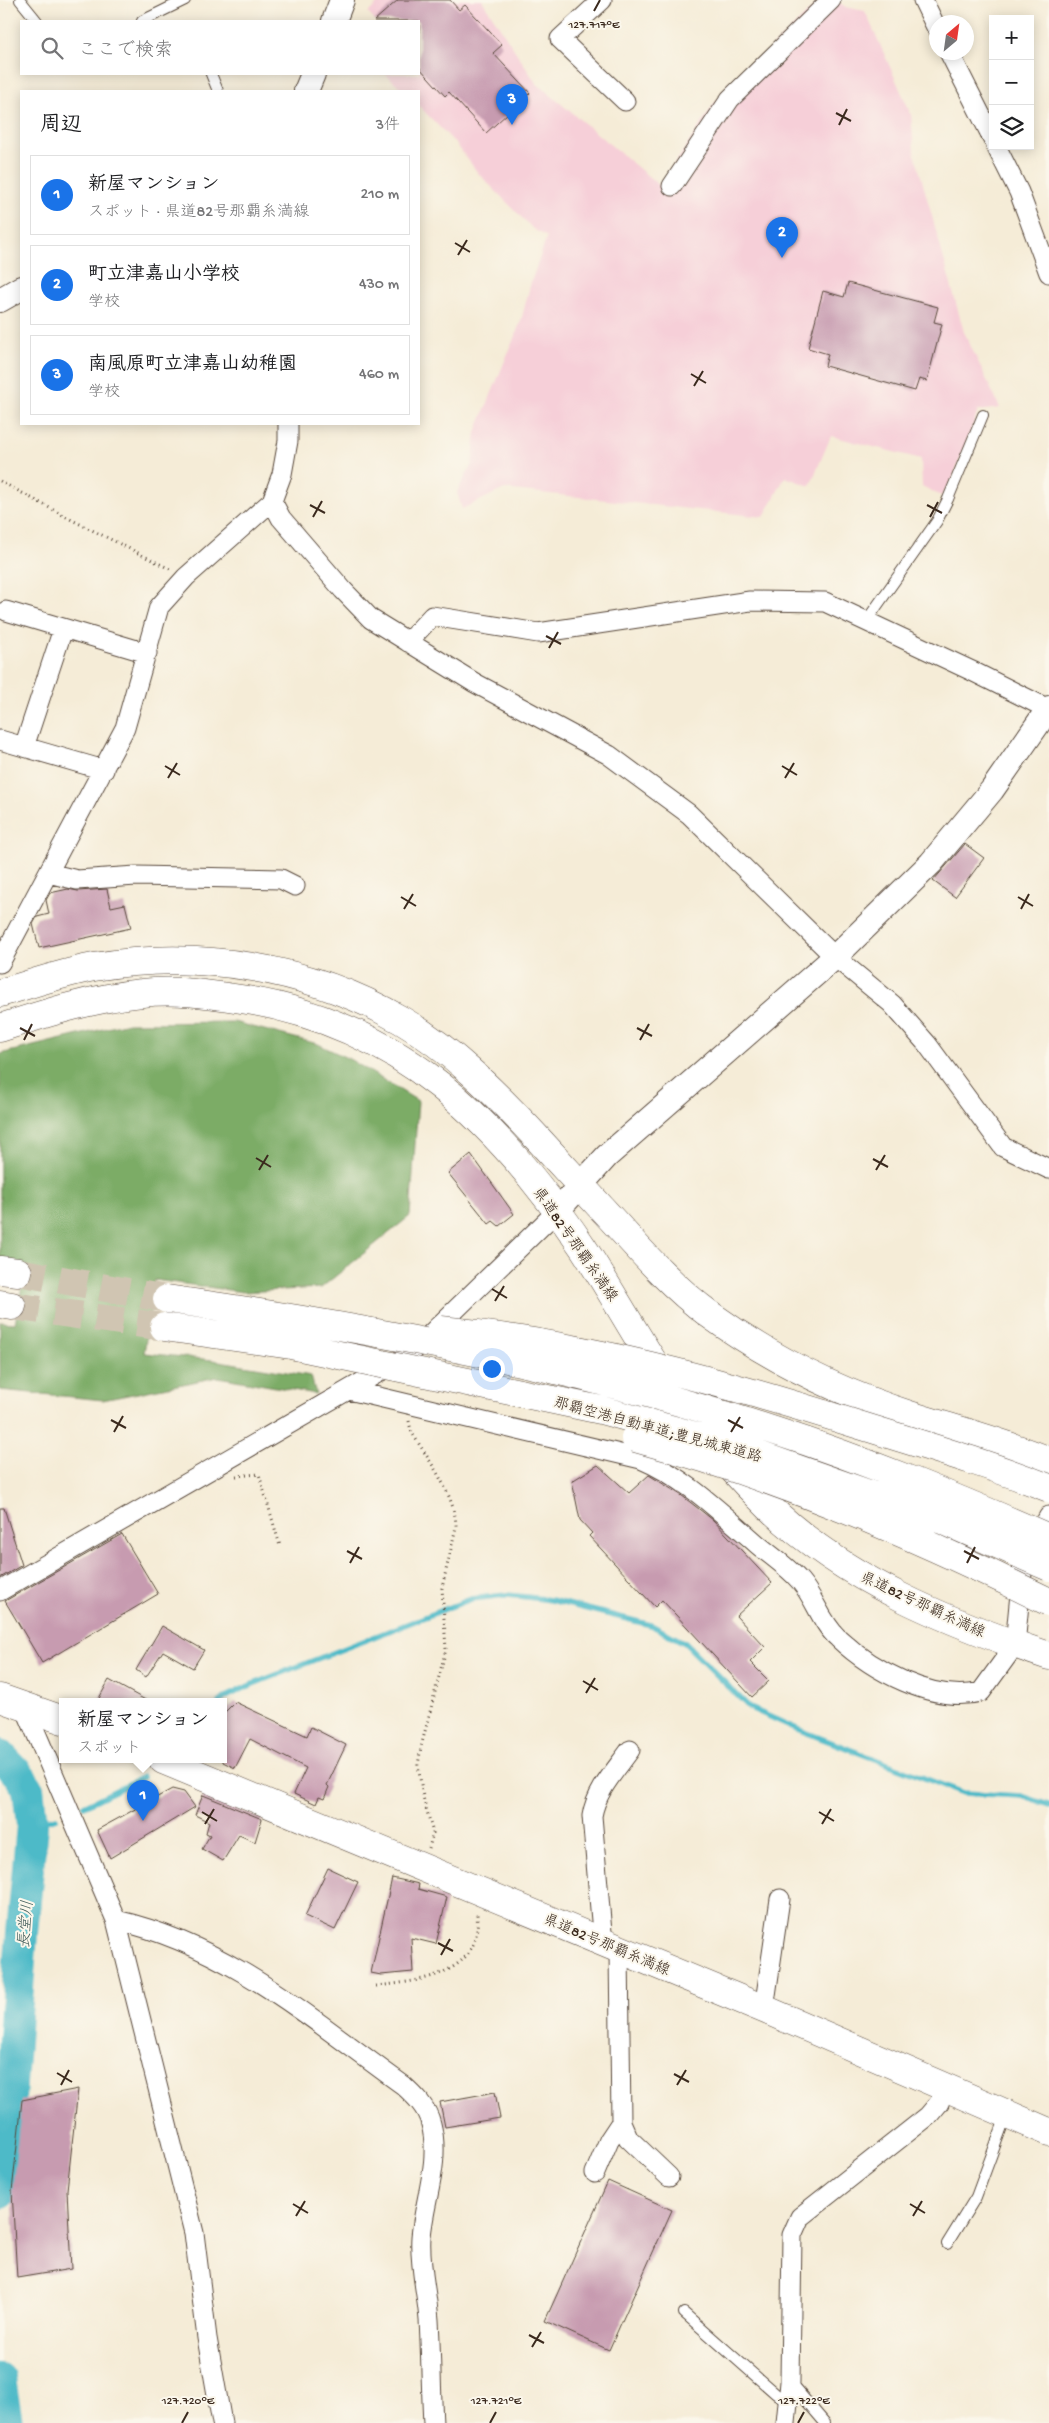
<!DOCTYPE html>
<html lang="ja">
<meta charset="utf-8">
<style>
body{margin:0;font-family:"Gochi Hand","Klee One",sans-serif;background:#f2f2f2;color:#202124}
.controls{position:absolute;right:15px;top:15px;display:grid;overflow:hidden;border-radius:0px;box-shadow:0 2px 12px #0003}
.controls button{width:45px;height:45px;display:grid;place-items:center;padding:0;border:0;border-bottom:1px solid #e0e0e0;background:#fff;color:#202124;font:25px sans-serif}
.compass{position:absolute;left:929px;top:15px;width:45px;height:45px;border-radius:50%;background:#fff;box-shadow:0 2px 12px #0003;rotate:29deg}
.you{position:absolute;left:491px;top:1368px;width:18px;height:18px;margin:-12px;border:4px solid #fff;border-radius:50%;background:#1a73e8;box-shadow:0 0 0 8px #1a73e833}
.badge{display:grid;place-items:center;width:32px;height:32px;border-radius:50%;background:#1a73e8;color:#fff;font-size:16px;font-weight:700}
.pin{position:absolute;translate:-50% -41px;filter:drop-shadow(0 1px 2px #0008)}
.pin::after{content:'';position:absolute;top:26px;width:18px;height:15px;background:inherit;clip-path:polygon(0 0,100% 0,50% 100%)}
.popup{position:absolute;left:59px;top:1698px;width:168px;height:65px;box-sizing:border-box;display:grid;place-content:center;border-radius:0px;background:#fff;filter:drop-shadow(0 1px 4px #0005);font-size:16px;white-space:nowrap;color:#757577}
.popup b{font-size:19px;color:#202124}
.popup::after{content:'';position:absolute;left:50%;top:100%;margin-left:-10px;border:10px solid transparent;border-top-color:#fff}
.list{margin:0;padding:0;list-style:none}
h2{display:flex;justify-content:space-between;align-items:center;height:65px;margin:0;padding:0 20px;font-size:21px}
h2 small{font-size:16px;font-weight:400;color:#757577}
.list li{display:grid;grid-template-columns:32px 1fr auto;gap:15px;align-items:center;box-sizing:border-box;height:80px;margin:0 10px 10px;padding:0 10px;border:1px solid #e0e0e0;border-radius:0px}
.list b{display:block;font-size:19px;white-space:nowrap}
.list p{margin:0;font-size:16px;white-space:nowrap;color:#757577}
.list em{font-size:16px;font-style:normal;color:#757577}
.icon{flex:none;width:28px;height:28px;fill:none;stroke:currentColor;stroke-width:2;stroke-linecap:round;stroke-linejoin:round}
.map{position:relative;flex:none;width:1049px;height:2423px;overflow:hidden}
.search{position:absolute;background:#fff;box-shadow:0 2px 12px #0003;left:20px;top:20px;width:400px;height:55px;display:flex;align-items:center;gap:12px;box-sizing:border-box;padding:0 18px;border-radius:0px;color:#757577;font-size:19px}
.panel{position:absolute;background:#fff;box-shadow:0 2px 12px #0003;left:20px;top:90px;width:400px;height:335px;border-radius:0px}
.map>svg:first-child{display:block}
.built{fill:#f6cfd8}
.forest{fill:#7cac66;stroke:#5c6b42}
.lines{fill:none;stroke-linecap:round;stroke-linejoin:round}
.stream{stroke:#4dbac8;stroke-width:5.5}
.river{stroke:#4dbac8;stroke-width:32}
.building{fill:#c79bb0}
.motorway-tunnel{stroke:#d0c5b2;stroke-width:28;stroke-dasharray:28 14;stroke-linecap:butt}
.service-casing{stroke:#57473a;stroke-width:12}
.minor-casing{stroke:#57473a;stroke-width:21}
.tertiary-casing{stroke:#57473a;stroke-width:26}
.primary-casing{stroke:#57473a;stroke-width:29}
.motorway-casing{stroke:#57473a;stroke-width:29}
.path{stroke:#57473a;stroke-width:3;stroke-dasharray:1 4;stroke-linecap:butt}
.service{stroke:#fff;stroke-width:10}
.minor{stroke:#fff;stroke-width:19}
.tertiary{stroke:#fff;stroke-width:24}
.primary{stroke:#fff;stroke-width:28}
.motorway{stroke:#fff;stroke-width:28}
.motorway-bridge-casing{stroke:#57473a;stroke-width:29;stroke-linecap:butt}
.motorway-bridge{stroke:#fff;stroke-width:28}
.ticks{fill:none;stroke:#3b2a1e;stroke-width:2}
.labels{text-anchor:middle;stroke-width:4;stroke-linejoin:round;paint-order:stroke}
.street-label{font-size:15px;fill:#3b2a1e;stroke:#fbf7ec}
.water-label{font-size:16px;font-style:italic;fill:#415c5a;stroke:#fbf7ec}
.ticks-label{font-size:12px;text-anchor:middle;fill:#3b2a1e;stroke:#fbf7ec;stroke-width:4;stroke-linejoin:round;paint-order:stroke}
</style>
<div class="map">
<svg width="1049" height="2423" viewBox="0 0 1049 2423">
<rect width="100%" height="100%" fill="#fbf7ec"/>
<filter id="ink" filterUnits="userSpaceOnUse"><feTurbulence type="fractalNoise" baseFrequency=".02" numOctaves="2"/><feDisplacementMap in="SourceGraphic" scale="10" xChannelSelector="R" yChannelSelector="G"/><feConvolveMatrix kernelMatrix="1 2 1 2 8 2 1 2 1" color-interpolation-filters="sRGB"/></filter>
<filter id="wash" filterUnits="userSpaceOnUse"><feTurbulence type="fractalNoise" baseFrequency=".0096" numOctaves="4" result="noise"/><feDisplacementMap in="SourceGraphic" scale="20" xChannelSelector="R" yChannelSelector="G"/><feGaussianBlur stdDeviation="1.12" result="paint"/><feColorMatrix in="noise" values="0 0 0 0 0 0 0 0 0 0 0 0 0 0 0 0 0 1.4 0 .05"/><feComposite in="paint" operator="in"/></filter>
<g filter="url(#wash)">
<rect width="100%" height="100%" fill="#f5ecd7"/>
<path class="built" d="M 381,0 L 482,0 L 536,83 L 660,186 L 716,101 L 821,0 L 835,0 L 846,7 L 865,11 L 911,114 L 914,151 L 964,332 L 1000,408 L 978,411 L 952,480 L 941,496 L 922,486 L 921,459 L 831,436 L 810,486 L 785,477 L 764,517 L 504,489 L 462,509 L 457,492 L 472,464 L 476,432 L 521,321 L 531,282 L 547,237 L 533,229 L 478,173 L 456,144 L 419,106 L 419,91 L 404,91 L 386,74 L 419,74 L 419,21 L 375,21 L 368,13 Z"/>
<path class="forest" d="M 234,1022 L 318,1044 L 351,1060 L 418,1101 L 410,1216 L 321,1288 L 243,1292 L 155,1280 L 144,1353 L 213,1360 L 311,1376 L 316,1394 L 218,1377 L 103,1400 L 0,1390 L 0,1322 L 15,1323 L 26,1264 L 0,1260 L 0,1054 L 128,1023 Z"/>
<g class="lines">
<path class="stream" d="M 220,1702 L 226,1697 L 253,1684 L 471,1599 L 506,1595 L 527,1597 L 551,1600 L 651,1625 L 685,1643 L 750,1708 L 797,1729 L 963,1793 L 1022,1796 L 1049,1805
M 84,1806 L 143,1777
M 32,1825 L 56,1818"/>
<path class="river" d="M 0,1755 L 18,1774 L 28,1788 L 32,1825 L 22,1933 L 9,2111 L 0,2193
M 0,2379 L 7,2423"/>
</g>
<g id="blocks">
<path class="building" d="M 398,0 L 450,0 L 459,10 L 465,5 L 502,45 L 493,53 L 530,93 L 486,133 L 449,92 L 445,96 L 419,67 L 419,21 L 374,21 Z
M 848,283 L 938,307 L 934,322 L 942,324 L 927,381 L 919,379 L 915,391 L 825,366 L 828,354 L 808,348 L 823,291 L 844,297 Z
M 965,844 L 984,858 L 955,897 L 933,881 Z
M 68,889 L 78,891 L 107,889 L 111,907 L 125,904 L 131,928 L 39,948 L 33,924 L 37,917 L 49,914 L 46,900 L 50,893 Z
M 471,1154 L 514,1214 L 499,1226 L 493,1221 L 489,1224 L 448,1173 Z
M 598,1465 L 629,1493 L 649,1475 L 681,1495 L 713,1520 L 772,1583 L 736,1616 L 765,1647 L 750,1662 L 769,1681 L 752,1697 L 662,1600 L 655,1607 L 589,1536 L 592,1533 L 580,1520 L 572,1481 Z
M 0,1508 L 4,1508 L 22,1565 L 0,1578 Z
M 122,1534 L 158,1594 L 42,1663 L 5,1601 Z
M 162,1626 L 204,1650 L 193,1668 L 163,1651 L 146,1677 L 136,1670 Z
M 109,1680 L 149,1702 L 97,1702 Z
M 235,1702 L 307,1736 L 311,1727 L 346,1745 L 327,1785 L 329,1787 L 324,1799 L 319,1797 L 316,1804 L 294,1794 L 306,1768 L 250,1739 L 235,1768 L 223,1762 L 223,1714 Z
M 172,1789 L 184,1792 L 195,1807 L 110,1858 L 97,1830 Z
M 203,1795 L 262,1819 L 255,1842 L 239,1835 L 223,1861 L 202,1849 L 210,1835 L 206,1833 L 209,1822 L 195,1815 Z
M 328,1868 L 358,1882 L 335,1930 L 305,1916 Z
M 392,1878 L 419,1884 L 418,1889 L 447,1897 L 436,1944 L 411,1938 L 413,1972 L 381,1975 L 371,1973 Z
M 78,2089 L 67,2190 L 71,2269 L 17,2278 L 12,2191 L 22,2100 Z
M 495,2092 L 500,2118 L 445,2127 L 440,2102 Z
M 608,2181 L 672,2210 L 609,2350 L 545,2321 Z"/>
</g>
</g>
<g filter="url(#ink)">
<use href="#blocks" fill-opacity="0" stroke="#57473a" stroke-width="1"/>
<g class="lines">
<path class="motorway-tunnel" d="M 18,1272 L 167,1299
M 12,1306 L 164,1327"/>
<defs>
<path id="service" d="M 20,0 L 37,21
M 142,21 L 185,0
M 211,74 L 218,91
M 867,620 L 937,521 L 948,499 L 983,415
M 947,2244 L 976,2197 L 1006,2116
M 684,2313 L 776,2394 L 788,2401
M 790,2382 L 825,2423"/>
<path id="minor" d="M 602,0 L 560,39 L 625,101
M 923,0 L 936,27
M 949,52 L 993,139
M 996,146 L 1019,192 L 1049,273
M 672,186 L 730,99 L 831,0
M 272,501 L 281,518 L 343,590 L 371,619 L 475,683 L 609,755 L 689,814 L 835,957 L 892,1004 L 927,1044 L 1003,1147 L 1049,1169
M 6,611 L 147,653
M 408,642 L 432,616 L 538,633 L 750,601 L 825,602 L 972,671 L 1048,709
M 0,740 L 104,770
M 24,747 L 63,629
M 48,873 L 77,880 L 136,876 L 281,879 L 295,886
M 0,963 L 125,728 L 159,607 L 186,577 L 272,501 L 282,474 L 288,441 L 288,424
M 349,1390 L 641,1459 C 686,1478 720,1512 757,1544 C 771,1556 788,1567 800,1581 C 815,1598 821,1623 838,1638 C 872,1670 933,1704 981,1692 L 1015,1645 L 1023,1563 L 1049,1516
M 0,1591 L 409,1355 L 557,1211
M 24,1705 L 116,1920 L 194,2233 L 207,2338 L 222,2423
M 116,1920 C 229,1946 311,2019 403,2085 C 415,2096 427,2107 431,2124 C 441,2162 424,2200 421,2237 C 419,2265 427,2293 429,2320 C 431,2354 431,2389 433,2423
M 603,1944 L 592,1816 C 596,1791 615,1771 630,1750
M 619,1950 L 621,2122 L 628,2138 L 669,2177
M 764,2009 L 780,1899
M 595,2173 L 609,2140 L 621,2122
M 786,2423 L 790,2382 L 792,2235 L 800,2217 L 928,2116 L 939,2103 L 946,2087"/>
<path id="tertiary" d="M 334,21 L 342,0
M 306,91 L 313,74
M 0,300 L 21,288
M 557,1211 L 607,1156 L 835,957 L 931,863 L 992,790 L 1049,708"/>
<path id="primary" d="M 0,993 C 31,984 62,973 94,967 C 198,949 309,967 401,1020 C 453,1050 498,1096 539,1140 C 565,1168 591,1197 617,1225 C 646,1257 675,1289 709,1314 C 771,1359 838,1392 910,1415 C 957,1430 1004,1442 1049,1461
M 0,1028 C 46,1013 93,998 142,993 C 174,989 209,994 241,999 C 399,1023 498,1121 584,1249 C 619,1303 649,1360 686,1412 C 711,1446 740,1479 769,1507 C 846,1581 950,1623 1049,1656
M 0,1698 L 63,1720
M 163,1760 L 764,2009 L 1049,2132"/>
<path id="motorway" d="M 0,1270 L 18,1272
M 0,1304 L 12,1306"/>
</defs>
<use href="#service" class="service-casing"/>
<use href="#minor" class="minor-casing"/>
<use href="#tertiary" class="tertiary-casing"/>
<use href="#primary" class="primary-casing"/>
<use href="#motorway" class="motorway-casing"/>
<path class="path" d="M 0,481 L 72,520 L 170,569
M 409,1421 L 411,1431 C 427,1458 456,1495 456,1527 L 442,1588 L 446,1649 L 421,1747 L 418,1765 L 423,1797 L 433,1833 L 429,1848
M 236,1476 L 259,1474 L 280,1546
M 376,1986 C 421,1981 483,1975 477,1914"/>
<use href="#service" class="service"/>
<use href="#minor" class="minor"/>
<use href="#tertiary" class="tertiary"/>
<use href="#primary" class="primary"/>
<use href="#motorway" class="motorway"/>
<defs>
<path id="motorway-bridge" d="M 167,1299 C 371,1328 579,1367 775,1431 C 868,1461 959,1499 1049,1538
M 164,1327 L 291,1345 L 601,1410 L 736,1447 L 942,1520 L 1049,1567
M 441,1330 C 582,1343 720,1381 856,1424 C 920,1444 986,1463 1049,1488
M 635,1438 C 779,1477 916,1536 1049,1602"/>
</defs>
<use href="#motorway-bridge" class="motorway-bridge-casing"/>
<use href="#motorway-bridge" class="motorway-bridge"/>
</g>
</g>
<path class="ticks" d="M 594,11 L 600,0M 836,113 L 851,121M 839,125 L 847,109M 455,243 L 470,252M 458,255 L 467,240M 691,374 L 706,383M 694,386 L 703,371M 310,505 L 325,513M 927,505 L 942,513M 313,517 L 322,501M 930,517 L 938,502M 546,636 L 561,644M 549,648 L 558,632M 165,766 L 180,775M 782,766 L 797,775M 168,778 L 177,763M 785,778 L 794,763M 401,897 L 416,906M 1018,897 L 1033,906M 404,909 L 413,894M 1021,909 L 1029,894M 20,1028 L 35,1036M 637,1028 L 652,1036M 24,1040 L 32,1024M 640,1040 L 649,1024M 256,1158 L 271,1167M 873,1159 L 888,1167M 259,1170 L 268,1155M 876,1170 L 885,1155M 492,1289 L 507,1298M 495,1301 L 504,1286M 111,1420 L 126,1428M 728,1420 L 743,1428M 114,1432 L 123,1416M 731,1432 L 740,1417M 347,1551 L 362,1559M 964,1551 L 979,1559M 350,1563 L 359,1547M 967,1563 L 975,1547M 583,1681 L 598,1690M 586,1693 L 595,1678M 202,1812 L 217,1821M 819,1812 L 834,1821M 205,1824 L 214,1809M 822,1824 L 831,1809M 438,1943 L 453,1951M 441,1955 L 450,1939M 57,2073 L 72,2082M 674,2074 L 689,2082M 61,2085 L 69,2070M 677,2085 L 686,2070M 293,2204 L 308,2213M 910,2204 L 925,2213M 296,2216 L 305,2201M 913,2216 L 922,2201M 529,2335 L 544,2343M 532,2347 L 541,2332M 182,2423 L 188,2412M 490,2423 L 496,2412M 798,2423 L 804,2412"/>
<g class="labels">
<g class="street-label">
<text transform="translate(576 1244) rotate(55)" y="5">県道82号那覇糸満線</text>
<text transform="translate(658 1429) rotate(15)" y="5">那覇空港自動車道;豊見城東道路</text>
<text transform="translate(923 1604) rotate(25)" y="5">県道82号那覇糸満線</text>
<text transform="translate(607 1944) rotate(23)" y="5">県道82号那覇糸満線</text>
</g>
<g class="water-label">
<text transform="translate(24 1924) rotate(-85)" y="6">長堂川</text>
</g>
</g>
<g class="ticks-label">
<text x="594" y="28">127.717°E</text>
<text x="188" y="2404">127.720°E</text>
<text x="496" y="2404">127.721°E</text>
<text x="804" y="2404">127.722°E</text>
</g>
</svg>
<div class="controls">
<button>+</button>
<button>−</button>
<button><svg class="icon" aria-label="layers" viewBox="0 0 24 24"><path d="M12 4l9 5-9 5-9-5zM3 14l9 5 9-5"/></svg></button>
</div>
<svg class="compass" viewBox="-18 -18 36 36"><path d="M0-13l5 13h-10z" fill="#e53935"/><path d="M0 13l5-13h-10z" fill="#757577"/></svg>
<div class="you"></div>
<div class="pin badge" style="left:143px;top:1821px">1</div>
<div class="popup"><b>新屋マンション</b>スポット</div>
<div class="pin badge" style="left:782px;top:258px">2</div>
<div class="pin badge" style="left:512px;top:125px">3</div>
<div class="search"><svg class="icon" aria-label="search" viewBox="0 0 24 24"><circle cx="10" cy="10" r="6"/><path d="M15 15l6 6"/></svg>ここで検索</div>
<section class="panel">
<h2>周辺<small>3件</small></h2>
<ul class="list">
<li><span class="badge">1</span><div><b>新屋マンション</b><p>スポット · 県道82号那覇糸満線</p></div><em>210 m</em></li>
<li><span class="badge">2</span><div><b>町立津嘉山小学校</b><p>学校</p></div><em>430 m</em></li>
<li><span class="badge">3</span><div><b>南風原町立津嘉山幼稚園</b><p>学校</p></div><em>460 m</em></li>
</ul>
</section>
</div>
